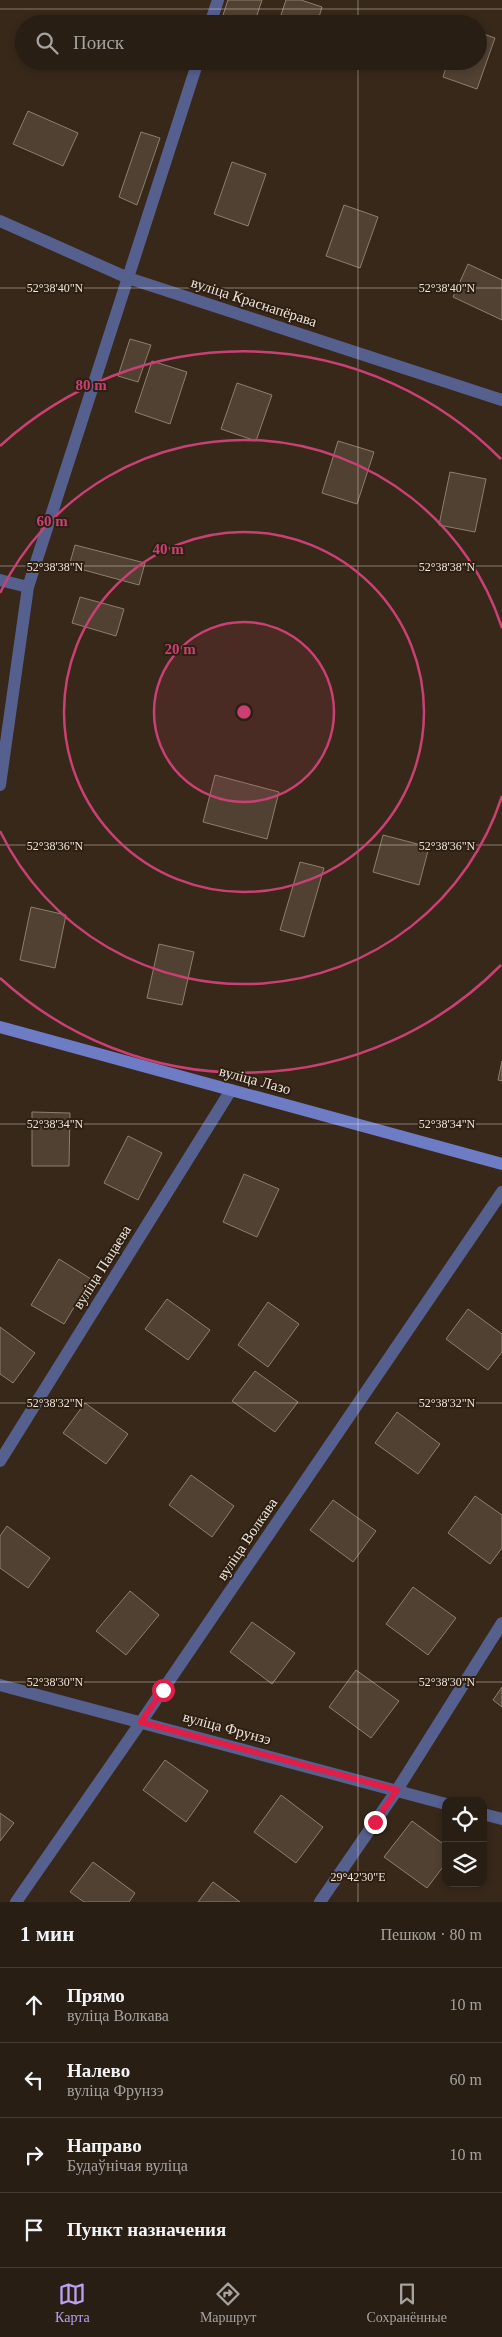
<!DOCTYPE html>
<html lang="ru">
<meta charset="utf-8">
<style>
body{margin:0;font-family:"Times New Roman",serif;background:#31271d;color:#f1f3f6}
.controls{position:absolute;right:15px;bottom:15px;display:grid;overflow:hidden;border-radius:10px;box-shadow:0 2px 8px #0003}
.controls button{width:45px;height:45px;display:grid;place-items:center;padding:0;border:0;border-bottom:1px solid #453c34;background:#291e14;color:#f1f3f6;font:25px sans-serif}
.stop{position:absolute;width:15px;height:15px;margin:-11px;border:4px solid #e11d48;border-radius:50%;background:#fff}
.stop.end{background:#e11d48;border-color:#fff;box-shadow:0 1px 5px #0008}
.list{margin:0;padding:0;list-style:none}
h2{display:flex;justify-content:space-between;align-items:center;height:65px;margin:0;padding:0 20px;font-size:21px}
h2 small{font-size:16px;font-weight:400;color:#a5a2a0}
.list li{display:grid;grid-template-columns:32px 1fr auto;gap:15px;align-items:center;box-sizing:border-box;height:75px;padding:0 20px;border-top:1px solid #453c34}
.list b{display:block;font-size:19px;white-space:nowrap}
.list p{margin:0;font-size:16px;white-space:nowrap;color:#a5a2a0}
.list em{font-size:16px;font-style:normal;color:#a5a2a0}
.icon{flex:none;width:28px;height:28px;fill:none;stroke:currentColor;stroke-width:2;stroke-linecap:round;stroke-linejoin:round}
.map{position:relative;flex:none;width:502px;height:1902px;overflow:hidden}
.search{position:absolute;background:#291e14;box-shadow:0 2px 8px #0003;left:15px;right:15px;top:15px;height:55px;display:flex;align-items:center;gap:12px;box-sizing:border-box;padding:0 18px;border-radius:28px;color:#a5a2a0;font-size:19px}
.sheet{height:365px;background:#291e14}
nav{display:flex;justify-content:space-around;align-items:center;box-sizing:border-box;height:70px;border-top:1px solid #453c34;background:#291e14;font-size:14px;color:#a5a2a0}
nav a{display:grid;justify-items:center;gap:2px}
nav .on{color:#bca0f2}
.map>svg:first-child{display:block}
.building{fill:#514132;stroke:#8f7e6d}
.lines{fill:none;stroke-linecap:round;stroke-linejoin:round}
.street{stroke:#56608f;stroke-width:12}
.secondary{stroke:#6e7cc6;stroke-width:12}
.route{stroke:#e11d48;stroke-width:6}
.ticks{fill:none;stroke:#ece2d9;stroke-width:1;stroke-opacity:0.45}
.ring{fill:none;stroke:#ca4074;stroke-width:2.5}
.labels{text-anchor:middle;stroke-width:4;stroke-linejoin:round;paint-order:stroke}
.street-label{font-size:15px;fill:#ece2d9;stroke:#2d1f11}
.ticks-label{font-size:12px;text-anchor:middle;fill:#ece2d9;stroke:#2d1f11;stroke-width:4;stroke-linejoin:round;paint-order:stroke}
.centre{fill:#ca4074;stroke:#2d1f11;stroke-width:2.5}
.ring-label{font-size:15px;text-anchor:middle;font-weight:bold;fill:#ca4074;stroke:#2d1f11;stroke-width:4;stroke-linejoin:round;paint-order:stroke}
</style>
<div class="map">
<svg width="502" height="1902" viewBox="0 0 502 1902">
<rect width="100%" height="100%" fill="#37281a"/>
<path class="building" d="M 228,0 L 262,0 L 254,24 L 223,15 Z
M 286,0 L 301,0 L 322,7 L 317,24 L 278,24 Z
M 478,32 L 495,38 L 477,89 L 443,77 L 448,61 L 478,61 Z
M 28,111 L 78,133 L 63,166 L 13,144 Z
M 141,132 L 160,138 L 137,205 L 119,197 Z
M 232,162 L 266,174 L 248,226 L 214,214 Z
M 344,205 L 378,217 L 360,268 L 326,256 Z
M 468,264 L 502,280 L 502,320 L 453,297 Z
M 130,339 L 151,345 L 138,382 L 118,376 Z
M 152,361 L 187,372 L 170,424 L 135,412 Z
M 237,383 L 272,395 L 256,441 L 221,429 Z
M 338,441 L 374,452 L 357,504 L 322,493 Z
M 450,472 L 486,479 L 475,532 L 439,525 Z
M 75,545 L 145,563 L 139,585 L 69,566 Z
M 80,597 L 124,609 L 116,636 L 72,623 Z
M 215,775 L 279,792 L 267,839 L 203,822 Z
M 383,835 L 429,847 L 419,885 L 373,872 Z
M 300,862 L 324,868 L 304,937 L 280,930 Z
M 31,907 L 66,915 L 55,968 L 20,960 Z
M 159,944 L 194,952 L 182,1005 L 147,998 Z
M 502,1061 L 502,1081 L 498,1080 Z
M 32,1112 L 70,1113 L 69,1166 L 32,1166 Z
M 128,1136 L 162,1153 L 138,1200 L 104,1183 Z
M 244,1174 L 279,1189 L 257,1237 L 223,1222 Z
M 59,1259 L 91,1279 L 64,1324 L 31,1305 Z
M 167,1299 L 210,1330 L 188,1360 L 145,1329 Z
M 268,1302 L 299,1324 L 268,1367 L 238,1345 Z
M 468,1309 L 502,1334 L 502,1352 L 488,1370 L 446,1339 Z
M 0,1327 L 35,1353 L 13,1383 L 0,1374 Z
M 255,1371 L 298,1402 L 275,1432 L 232,1401 Z
M 85,1403 L 128,1434 L 106,1464 L 63,1433 Z
M 397,1412 L 440,1444 L 418,1474 L 375,1443 Z
M 191,1475 L 234,1506 L 212,1537 L 169,1505 Z
M 475,1496 L 502,1515 L 502,1548 L 490,1564 L 448,1533 Z
M 333,1500 L 376,1531 L 353,1562 L 310,1530 Z
M 7,1526 L 50,1558 L 28,1588 L 0,1568 L 0,1536 Z
M 413,1587 L 456,1618 L 428,1655 L 386,1624 Z
M 130,1591 L 159,1615 L 126,1655 L 96,1631 Z
M 252,1622 L 295,1653 L 272,1684 L 230,1652 Z
M 356,1670 L 399,1701 L 371,1738 L 329,1707 Z
M 502,1687 L 502,1707 L 493,1700 Z
M 165,1760 L 208,1791 L 186,1822 L 143,1790 Z
M 281,1795 L 323,1827 L 296,1863 L 254,1832 Z
M 0,1813 L 14,1823 L 0,1841 Z
M 412,1821 L 446,1846 L 446,1863 L 427,1888 L 384,1857 Z
M 93,1862 L 135,1893 L 129,1902 L 84,1902 L 70,1892 Z
M 213,1882 L 240,1902 L 198,1902 Z"/>
<g class="lines">
<path class="street" d="M 210,24 L 218,0
M 0,221 L 128,278 L 502,400
M 0,580 L 28,587
M 0,785 L 28,587 L 198,61
M 0,1461 L 231,1090
M 0,1685 L 446,1804
M 483,1814 L 502,1819
M 16,1902 L 141,1722 L 502,1192
M 320,1902 L 397,1790 L 502,1623"/>
<path class="secondary" d="M 0,1027 L 502,1164"/>
</g>
<g class="lines">
<path class="route" d="M 163,1690 L 141,1722 L 397,1790 L 375,1822"/>
</g>
<path class="ticks" d="M 358,0 L 358,24M 0,9 L 502,9M 358,61 L 358,1902M 0,288 L 502,288M 0,566 L 502,566M 0,845 L 502,845M 0,1124 L 502,1124M 0,1403 L 502,1403M 0,1682 L 502,1682"/>
<circle cx="244" cy="712" r="90" fill="#ca4074" fill-opacity=".12"/>
<g class="ring">
<circle cx="244" cy="712" r="90"/>
<circle cx="244" cy="712" r="180"/>
<path d="M502 796A271 271 0 0 1 0 831M0 593A271 271 0 0 1 502 628"/>
<path d="M501 965A361 361 0 0 1 0 978M0 446A361 361 0 0 1 501 459"/>
</g>
<g class="labels">
<g class="street-label">
<text transform="translate(254 302) rotate(18)" y="5">вуліца Краснапёрава</text>
<text transform="translate(255 1080) rotate(15)" y="5">вуліца Лазо</text>
<text transform="translate(102 1267) rotate(-58)" y="5">вуліца Пацаева</text>
<text transform="translate(247 1539) rotate(-56)" y="5">вуліца Волкава</text>
<text transform="translate(227 1728) rotate(15)" y="5">вуліца Фрунзэ</text>
</g>
</g>
<g class="ticks-label">
<text x="55" y="292">52°38'40"N</text>
<text x="447" y="292">52°38'40"N</text>
<text x="55" y="571">52°38'38"N</text>
<text x="447" y="571">52°38'38"N</text>
<text x="55" y="850">52°38'36"N</text>
<text x="447" y="850">52°38'36"N</text>
<text x="55" y="1128">52°38'34"N</text>
<text x="447" y="1128">52°38'34"N</text>
<text x="55" y="1407">52°38'32"N</text>
<text x="447" y="1407">52°38'32"N</text>
<text x="55" y="1686">52°38'30"N</text>
<text x="447" y="1686">52°38'30"N</text>
<text x="358" y="1881">29°42'30"E</text>
</g>
<circle cx="244" cy="712" r="8" class="centre"/>
<g class="ring-label">
<text x="91" y="390">80 m</text>
<text x="52" y="526">60 m</text>
<text x="168" y="554">40 m</text>
<text x="180" y="654">20 m</text>
</g>
</svg>
<div class="controls">
<button><svg class="icon" aria-label="locate" viewBox="0 0 24 24"><circle cx="12" cy="12" r="6"/><path d="M12 2v4M12 18v4M2 12h4M18 12h4"/></svg></button>
<button><svg class="icon" aria-label="layers" viewBox="0 0 24 24"><path d="M12 4l9 5-9 5-9-5zM3 14l9 5 9-5"/></svg></button>
</div>
<div class="stop" style="left:163px;top:1690px"></div>
<div class="stop end" style="left:375px;top:1822px"></div>
<div class="search"><svg class="icon" aria-label="search" viewBox="0 0 24 24"><circle cx="10" cy="10" r="6"/><path d="M15 15l6 6"/></svg>Поиск</div>
</div>
<section class="sheet">
<h2>1 мин<small>Пешком · 80 m</small></h2>
<ul class="list">
<li><svg class="icon" aria-label="ahead" viewBox="0 0 24 24"><path d="M12 20V5M6 11l6-6 6 6"/></svg><div><b>Прямо</b><p>вуліца Волкава</p></div><em>10 m</em></li>
<li><svg class="icon" aria-label="left" viewBox="0 0 24 24"><path d="M17 20v-9H6M10 6l-5 5 5 5"/></svg><div><b>Налево</b><p>вуліца Фрунзэ</p></div><em>60 m</em></li>
<li><svg class="icon" aria-label="right" viewBox="0 0 24 24"><path d="M7 20v-9h11M14 6l5 5-5 5"/></svg><div><b>Направо</b><p>Будаўнічая вуліца</p></div><em>10 m</em></li>
<li><svg class="icon" aria-label="arrive" viewBox="0 0 24 24"><path d="M6 21V4h12l-3 4 3 4H6"/></svg><div><b>Пункт назначения</b></div></li>
</ul>
</section>
<nav>
<a class="on"><svg class="icon" aria-label="map" viewBox="0 0 24 24"><path d="M3 6l6-2 6 2 6-2v14l-6 2-6-2-6 2zM9 4v14M15 6v14"/></svg>Карта</a>
<a><svg class="icon" aria-label="directions" viewBox="0 0 24 24"><path d="M12 3l9 9-9 9-9-9zM9 14v-3h6M13 9l2 2-2 2"/></svg>Маршрут</a>
<a><svg class="icon" aria-label="saved" viewBox="0 0 24 24"><path d="M7 4h10v16l-5-4-5 4z"/></svg>Сохранённые</a>
</nav>
